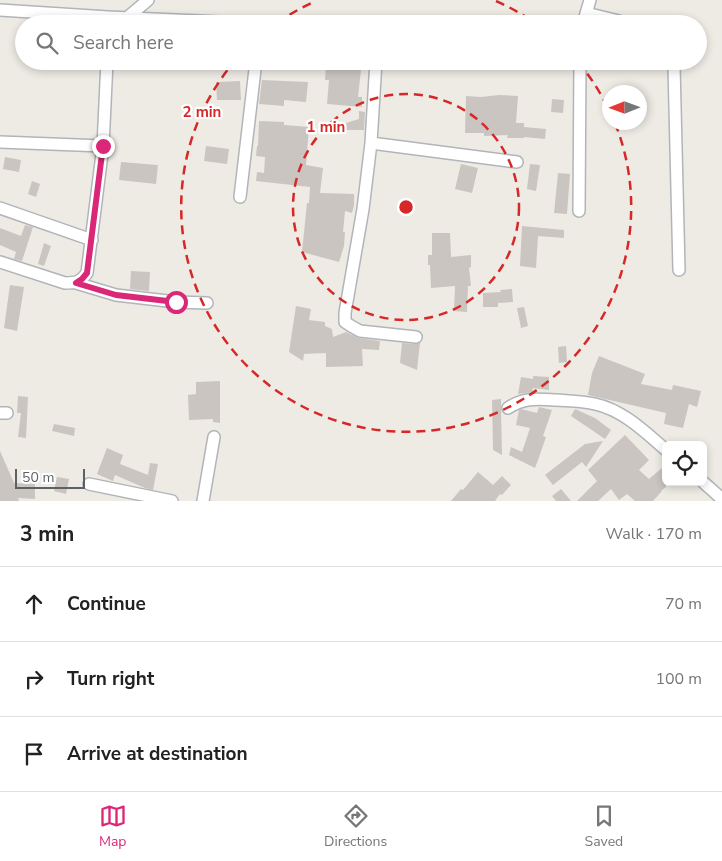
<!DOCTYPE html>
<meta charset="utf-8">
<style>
body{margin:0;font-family:"Nunito Sans",sans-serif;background:#f2f2f2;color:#222}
.controls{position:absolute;right:15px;bottom:15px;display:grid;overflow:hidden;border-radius:8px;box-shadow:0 2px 8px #0003}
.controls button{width:45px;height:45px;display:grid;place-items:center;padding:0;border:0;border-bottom:1px solid #e0e0e0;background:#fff;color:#222;font:25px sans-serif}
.compass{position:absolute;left:602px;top:85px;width:45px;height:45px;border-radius:50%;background:#fff;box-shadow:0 2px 8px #0003;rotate:269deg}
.scale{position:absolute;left:15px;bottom:12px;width:70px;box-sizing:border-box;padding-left:5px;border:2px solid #5c6164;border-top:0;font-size:14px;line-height:18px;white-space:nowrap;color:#5c6164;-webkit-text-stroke:4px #fff;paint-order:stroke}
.stop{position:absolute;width:15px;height:15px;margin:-11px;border:4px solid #db2777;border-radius:50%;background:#fff}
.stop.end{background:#db2777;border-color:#fff;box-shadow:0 1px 5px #0008}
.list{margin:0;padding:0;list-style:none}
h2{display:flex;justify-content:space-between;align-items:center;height:65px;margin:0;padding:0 20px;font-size:21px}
h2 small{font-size:16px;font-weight:400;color:#767676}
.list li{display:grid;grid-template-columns:32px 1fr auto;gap:15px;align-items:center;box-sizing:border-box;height:75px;padding:0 20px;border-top:1px solid #e0e0e0}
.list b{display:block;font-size:19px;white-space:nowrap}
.list em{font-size:16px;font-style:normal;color:#767676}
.icon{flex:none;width:28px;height:28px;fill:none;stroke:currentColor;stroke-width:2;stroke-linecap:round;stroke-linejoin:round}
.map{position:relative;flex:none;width:722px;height:501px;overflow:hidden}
.search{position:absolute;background:#fff;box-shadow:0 2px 8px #0003;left:15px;right:15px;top:15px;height:55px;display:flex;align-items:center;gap:12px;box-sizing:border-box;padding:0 18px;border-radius:28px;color:#767676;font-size:19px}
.sheet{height:290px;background:#fff}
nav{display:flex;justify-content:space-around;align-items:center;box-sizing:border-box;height:70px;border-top:1px solid #e0e0e0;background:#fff;font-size:14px;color:#767676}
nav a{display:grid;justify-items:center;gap:2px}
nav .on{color:#db2777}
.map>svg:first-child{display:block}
.building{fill:#cac5c1}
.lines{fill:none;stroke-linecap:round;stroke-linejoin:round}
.street-casing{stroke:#b1b5b9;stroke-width:14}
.street{stroke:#fff;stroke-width:11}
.route{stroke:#db2777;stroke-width:6}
.ring{fill:none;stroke:#d62828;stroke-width:2.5;stroke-dasharray:9 6}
.centre{fill:#d62828;stroke:#fff;stroke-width:2.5}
.ring-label{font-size:15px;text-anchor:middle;font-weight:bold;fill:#d62828;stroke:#fff;stroke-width:4.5;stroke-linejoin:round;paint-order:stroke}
</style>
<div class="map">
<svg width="722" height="501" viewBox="0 0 722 501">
<rect width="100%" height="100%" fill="#eeeae4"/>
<path class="building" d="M 338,61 L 362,61 L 358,97 L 362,97 L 362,107 L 327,104 L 329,80 L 325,80 L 326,65 L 338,66 Z
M 262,80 L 308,82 L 306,102 L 284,100 L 284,106 L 259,104 Z
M 240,81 L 241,100 L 217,100 L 216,82 Z
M 499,95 L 518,96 L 516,123 L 524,123 L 524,127 L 546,129 L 545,139 L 524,137 L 524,138 L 507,138 L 508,135 L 484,136 L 484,133 L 465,133 L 466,96 L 481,97 Z
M 552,99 L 564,100 L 563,113 L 551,112 Z
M 359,111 L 365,112 L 364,130 L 345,130 L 346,123 L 359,119 Z
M 259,121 L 284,122 L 284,125 L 309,127 L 306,165 L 323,168 L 320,193 L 354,194 L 354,205 L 352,213 L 345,211 L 343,232 L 345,232 L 344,246 L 339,262 L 302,252 L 307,203 L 309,203 L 310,187 L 256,181 L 257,172 L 264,173 L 265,157 L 256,156 L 257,146 L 258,146 Z
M 206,146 L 229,149 L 227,164 L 204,161 Z
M 5,157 L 21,160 L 19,172 L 3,169 Z
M 121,162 L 158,165 L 156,184 L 119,180 Z
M 461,164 L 478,168 L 472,193 L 455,189 Z
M 530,164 L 540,165 L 536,191 L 527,189 Z
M 558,173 L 570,174 L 567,214 L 554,213 Z
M 32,181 L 40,184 L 36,197 L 28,194 Z
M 25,225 L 33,227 L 22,261 L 14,259 L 16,252 L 0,245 L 0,228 L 21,236 Z
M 522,226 L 564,230 L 564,238 L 538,236 L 536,268 L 520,266 Z
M 432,233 L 450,233 L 451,257 L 471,255 L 471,267 L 469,268 L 471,286 L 468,286 L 467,312 L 454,311 L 455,286 L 431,288 L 430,265 L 428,265 L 428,255 L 432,255 Z
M 44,243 L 51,246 L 44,266 L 38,264 Z
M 131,271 L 150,272 L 149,291 L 130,289 Z
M 10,285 L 24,287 L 17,331 L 4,328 Z
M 512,289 L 513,302 L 498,303 L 498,307 L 483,307 L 483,293 L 501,292 L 500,290 Z
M 296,306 L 311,309 L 309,320 L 325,322 L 325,326 L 332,329 L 333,337 L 346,332 L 359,338 L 380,341 L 379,350 L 362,349 L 363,366 L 326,367 L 326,353 L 304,354 L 303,361 L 289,352 Z
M 524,307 L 528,326 L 521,328 L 517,308 Z
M 402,343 L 415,344 L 420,343 L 417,370 L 400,363 Z
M 566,346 L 567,362 L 559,363 L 558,347 Z
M 599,356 L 645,374 L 641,384 L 672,390 L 673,385 L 701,391 L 697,407 L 689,404 L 683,428 L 664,424 L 666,413 L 588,395 L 592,373 Z
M 533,376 L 549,377 L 549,390 L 533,388 L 532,392 L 518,394 L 521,377 L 533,379 Z
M 220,381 L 220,423 L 213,422 L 213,419 L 189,420 L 188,395 L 196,394 L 196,382 Z
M 18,396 L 28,397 L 26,438 L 18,437 L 21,413 L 17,413 Z
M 501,399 L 501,409 L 502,455 L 493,450 L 492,400 Z
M 539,407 L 552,410 L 543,436 L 546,437 L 538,460 L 535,468 L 509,455 L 511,447 L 522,452 L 530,428 L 516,425 L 519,410 L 521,409 L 537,413 Z
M 575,409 L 595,418 L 611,430 L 605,439 L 571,416 Z
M 54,424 L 75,428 L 74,436 L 52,431 Z
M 625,435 L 649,460 L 639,470 L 649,479 L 662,468 L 666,473 L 666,487 L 661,491 L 662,491 L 653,501 L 635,501 L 627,494 L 619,500 L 611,489 L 598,501 L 577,501 L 597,481 L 588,470 Z
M 603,441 L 586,467 L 582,462 L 553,485 L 545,475 L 585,444 Z
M 107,448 L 123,455 L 120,464 L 148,475 L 150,463 L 158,464 L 153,490 L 145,488 L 115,475 L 113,481 L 97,474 Z
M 0,451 L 14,483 L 35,484 L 35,499 L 18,498 L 19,501 L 0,501 Z
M 478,472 L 493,485 L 502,476 L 511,485 L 502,495 L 500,494 L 495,501 L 451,501 L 461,489 L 463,490 Z
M 57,477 L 69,479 L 66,494 L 54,491 Z
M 561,489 L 571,501 L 556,501 L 552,496 Z"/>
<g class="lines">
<defs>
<path id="street" d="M 0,10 L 108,17 L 269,24
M 586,13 L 631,24
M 128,17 L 148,0
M 583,24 L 590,0
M 376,61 L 371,143 L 363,209 L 345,313 L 345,322 L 351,326 L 360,331 L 416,337
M 672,61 L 674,66 L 679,270
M 0,142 L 103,146
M 371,143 L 517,162
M 240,197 L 256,61
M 0,208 L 92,240
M 579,211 L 580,61
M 0,262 L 65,283 C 77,283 80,282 87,273 L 103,146 L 107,61
M 76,283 L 116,295 L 176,302 L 207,303
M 508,408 C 524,397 538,399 556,400 C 569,401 582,401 595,404 C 623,410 645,432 666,450
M 0,413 L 7,413
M 703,482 L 722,499
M 89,484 L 172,501
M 203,501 L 214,437"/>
</defs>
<use href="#street" class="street-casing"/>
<use href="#street" class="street"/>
</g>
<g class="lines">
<path class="route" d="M 103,146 L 87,273 L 82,279 L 76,283 L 116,295 L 176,302"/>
</g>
<g class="ring">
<circle cx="406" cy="207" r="113"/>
<path d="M277 23A225 225 0 0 1 316 1M496 1A225 225 0 0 1 535 23M578 62A225 225 0 0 1 609 110M615 123A225 225 0 1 1 234 62"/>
</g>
<circle cx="406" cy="207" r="8" class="centre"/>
<g class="ring-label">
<text x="202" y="117">2 min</text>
<text x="326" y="132">1 min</text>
</g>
</svg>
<div class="controls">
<button><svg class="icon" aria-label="locate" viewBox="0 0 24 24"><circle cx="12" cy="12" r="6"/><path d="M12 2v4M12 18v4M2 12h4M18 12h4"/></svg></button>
</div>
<svg class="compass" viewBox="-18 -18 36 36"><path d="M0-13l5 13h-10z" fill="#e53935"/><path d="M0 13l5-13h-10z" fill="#767676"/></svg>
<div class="scale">50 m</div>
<div class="stop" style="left:176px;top:302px"></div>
<div class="stop end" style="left:103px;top:146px"></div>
<div class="search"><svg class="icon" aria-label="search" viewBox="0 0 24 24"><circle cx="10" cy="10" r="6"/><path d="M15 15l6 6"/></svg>Search here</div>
</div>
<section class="sheet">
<h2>3 min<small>Walk · 170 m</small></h2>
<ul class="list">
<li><svg class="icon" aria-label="ahead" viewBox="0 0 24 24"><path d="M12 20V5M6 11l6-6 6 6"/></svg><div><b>Continue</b></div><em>70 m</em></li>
<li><svg class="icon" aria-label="right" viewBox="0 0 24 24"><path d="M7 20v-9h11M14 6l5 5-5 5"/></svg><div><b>Turn right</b></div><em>100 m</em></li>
<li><svg class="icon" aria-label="arrive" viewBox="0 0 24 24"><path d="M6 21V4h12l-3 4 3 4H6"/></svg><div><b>Arrive at destination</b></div></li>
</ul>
</section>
<nav>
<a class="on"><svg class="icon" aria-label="map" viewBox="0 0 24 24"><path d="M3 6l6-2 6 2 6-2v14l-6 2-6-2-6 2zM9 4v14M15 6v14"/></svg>Map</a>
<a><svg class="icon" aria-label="directions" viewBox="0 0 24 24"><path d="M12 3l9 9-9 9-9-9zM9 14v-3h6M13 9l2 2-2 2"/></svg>Directions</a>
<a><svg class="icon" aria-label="saved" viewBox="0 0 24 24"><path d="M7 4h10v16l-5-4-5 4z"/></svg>Saved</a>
</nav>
